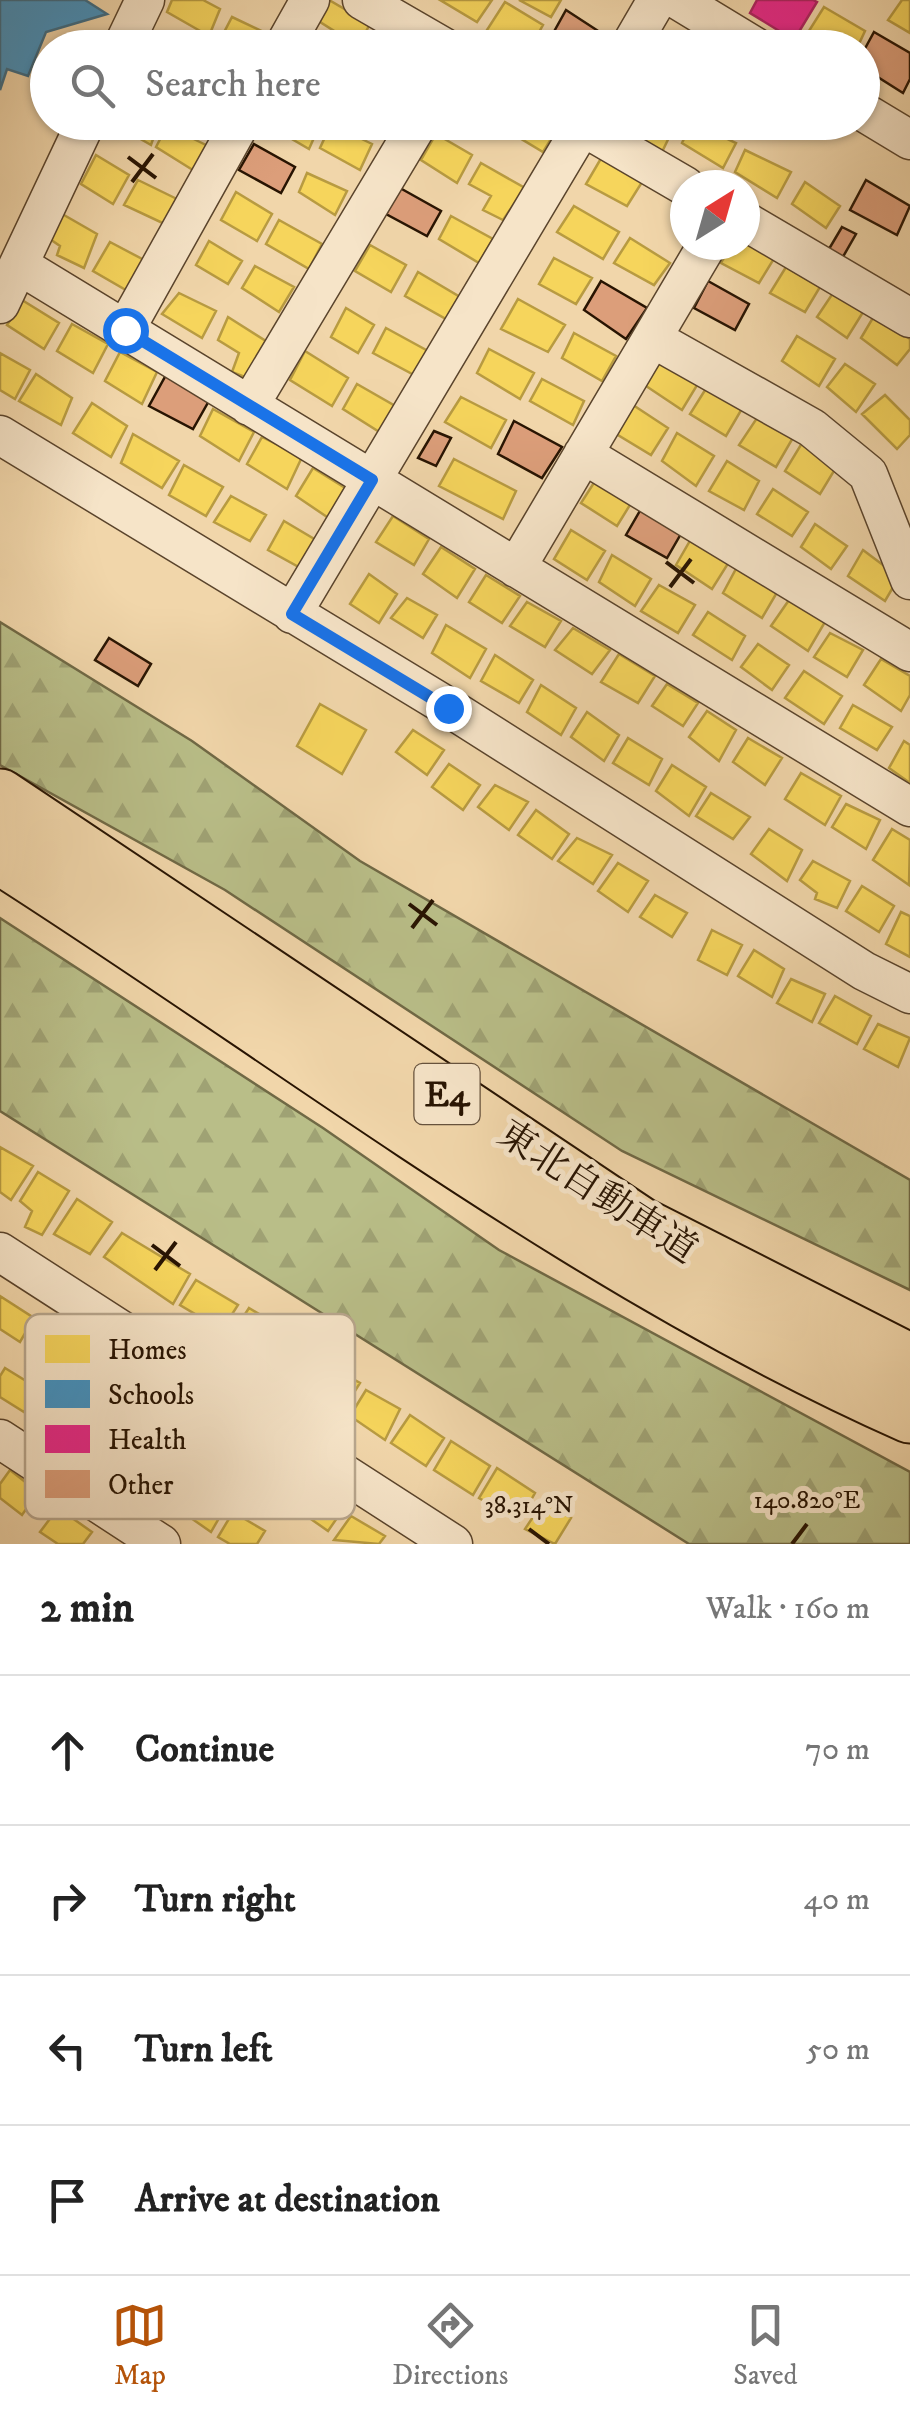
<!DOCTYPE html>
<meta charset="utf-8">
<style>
body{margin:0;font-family:"IM FELL DW Pica","Noto Serif JP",serif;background:#f2f2f2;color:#222}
.compass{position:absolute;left:670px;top:170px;width:90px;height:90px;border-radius:50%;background:#fff;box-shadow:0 2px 8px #0004;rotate:37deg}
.stop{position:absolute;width:30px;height:30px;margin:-22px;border:8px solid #1a73e8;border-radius:50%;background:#fff}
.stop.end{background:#1a73e8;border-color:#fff;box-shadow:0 2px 10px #0008}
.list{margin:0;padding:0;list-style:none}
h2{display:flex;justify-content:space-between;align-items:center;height:130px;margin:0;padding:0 40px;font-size:42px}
h2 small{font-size:32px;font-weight:400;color:#767676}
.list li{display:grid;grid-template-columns:65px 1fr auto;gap:30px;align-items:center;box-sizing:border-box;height:150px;padding:0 40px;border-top:2px solid #e0e0e0}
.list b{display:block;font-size:38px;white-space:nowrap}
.list em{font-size:32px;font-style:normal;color:#767676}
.icon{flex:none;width:55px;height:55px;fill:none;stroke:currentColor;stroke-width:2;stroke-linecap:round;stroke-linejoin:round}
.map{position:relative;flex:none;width:910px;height:1544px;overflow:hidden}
.search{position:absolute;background:#fff;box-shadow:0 2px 8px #0004;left:30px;right:30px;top:30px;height:110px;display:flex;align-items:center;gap:25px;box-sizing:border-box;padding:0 35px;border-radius:55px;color:#767676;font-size:38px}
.sheet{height:730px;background:#fff}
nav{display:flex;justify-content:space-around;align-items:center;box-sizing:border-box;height:140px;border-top:2px solid #e0e0e0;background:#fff;font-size:28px;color:#767676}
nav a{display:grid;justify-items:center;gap:5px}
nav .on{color:#b45309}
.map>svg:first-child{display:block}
.forest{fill:url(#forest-firs);stroke:#706945;stroke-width:2.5}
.homes{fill:#f6d55c;stroke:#b89b41;stroke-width:2.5}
.schools{fill:#4393c3;stroke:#3b6d89;stroke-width:2.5}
.health{fill:#e7298a;stroke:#ae2361;stroke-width:2.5}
.building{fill:#dc9e7a;stroke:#281402;stroke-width:2.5}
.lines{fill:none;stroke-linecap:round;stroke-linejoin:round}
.minor-casing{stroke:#5a442c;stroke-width:41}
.highway-casing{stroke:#281402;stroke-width:59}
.minor{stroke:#f6e4c8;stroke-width:38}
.highway{stroke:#f1d6aa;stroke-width:55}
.route{stroke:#1a73e8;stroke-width:12}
.ticks{fill:none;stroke:#281402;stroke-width:4}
.labels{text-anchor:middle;stroke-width:10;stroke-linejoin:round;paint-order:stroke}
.shield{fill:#f6e4c8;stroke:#66523d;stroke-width:2.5}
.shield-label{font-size:35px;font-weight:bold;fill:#281402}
.street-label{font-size:38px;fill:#281402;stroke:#f6e4c8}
.key{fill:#f6e4c8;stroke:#b8a68d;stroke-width:2.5}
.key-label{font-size:28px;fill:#281402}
.ticks-label{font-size:25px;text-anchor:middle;fill:#281402;stroke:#f6e4c8;stroke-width:10;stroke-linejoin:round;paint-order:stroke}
</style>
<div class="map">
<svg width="910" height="1544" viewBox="0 0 910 1544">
<defs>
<pattern id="forest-firs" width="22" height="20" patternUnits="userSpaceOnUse" patternTransform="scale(2.5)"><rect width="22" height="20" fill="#b9be88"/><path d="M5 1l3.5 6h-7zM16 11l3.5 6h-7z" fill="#9fa274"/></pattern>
</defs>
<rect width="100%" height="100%" fill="#f1d6aa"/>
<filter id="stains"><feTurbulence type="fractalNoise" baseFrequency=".002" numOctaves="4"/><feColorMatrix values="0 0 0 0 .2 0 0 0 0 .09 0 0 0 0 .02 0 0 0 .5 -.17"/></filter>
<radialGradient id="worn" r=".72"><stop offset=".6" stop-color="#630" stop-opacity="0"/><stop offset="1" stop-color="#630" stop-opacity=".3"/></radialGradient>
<path class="forest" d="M 0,622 L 192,741 L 360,861 L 910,1180 L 910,1290 L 622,1151 L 225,890 L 0,765 Z
M 0,918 L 323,1128 L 499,1250 L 910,1472 L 910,1544 L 689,1544 L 0,1111 Z"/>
<path class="homes" d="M 172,0 L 203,0 L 220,9 L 209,36 L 167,12 Z
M 329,0 L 370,24 L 358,46 L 317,20 Z
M 440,0 L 492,0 L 477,22 Z
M 519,0 L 561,0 L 551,17 Z
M 902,0 L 910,0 L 910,33 L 888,20 Z
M 505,2 L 543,25 L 530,48 L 511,48 L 485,33 Z
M 824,7 L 865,31 L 857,48 L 830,48 L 807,34 Z
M 232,17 L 270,35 L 264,48 L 233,48 L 220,40 Z
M 111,122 L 159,122 L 151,145 Z
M 276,122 L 321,122 L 309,149 L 273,128 Z
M 506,122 L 540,122 L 556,131 L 543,152 L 503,128 Z
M 622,122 L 670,122 L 675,125 L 662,152 L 620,126 Z
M 692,122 L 736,143 L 723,168 L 682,143 Z
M 331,124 L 372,144 L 360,170 L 320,148 Z
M 167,126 L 208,146 L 196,172 L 156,147 Z
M 436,134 L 472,155 L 457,183 L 421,160 Z
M 745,150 L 791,172 L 777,198 L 735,172 Z
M 96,155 L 129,175 L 113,204 L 81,184 Z
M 603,155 L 644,179 L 627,206 L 586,184 Z
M 481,163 L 525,188 L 503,220 L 483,210 L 491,196 L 469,184 Z
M 307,173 L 347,191 L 335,215 L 299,192 Z
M 138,180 L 181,201 L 169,226 L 124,205 Z
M 805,182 L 840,206 L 826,228 L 792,204 Z
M 236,192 L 272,214 L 257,241 L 221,220 Z
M 574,206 L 619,232 L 603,259 L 557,232 Z
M 57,211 L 97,234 L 84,268 L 57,255 L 60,246 L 47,237 Z
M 451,216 L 493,239 L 479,263 L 439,239 Z
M 279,220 L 322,244 L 309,269 L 266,244 Z
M 630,238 L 670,263 L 654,285 L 614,263 Z
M 745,238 L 775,257 L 759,283 L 721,263 L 731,245 L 745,245 Z
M 209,241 L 242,261 L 228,284 L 196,265 Z
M 110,242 L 146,261 L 131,293 L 93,271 Z
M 370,245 L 406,265 L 391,292 L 355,271 Z
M 554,258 L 592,278 L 576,304 L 539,284 Z
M 255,266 L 294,287 L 279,312 L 242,288 Z
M 786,267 L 820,287 L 805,312 L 770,293 Z
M 418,272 L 460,297 L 446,319 L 405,296 Z
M 179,293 L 216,311 L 202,338 L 162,314 Z
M 833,293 L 865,309 L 847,338 L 817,317 Z
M 518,299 L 565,325 L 548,352 L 501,329 Z
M 22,300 L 59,323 L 44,349 L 7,325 Z
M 346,308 L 374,325 L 358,353 L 331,337 Z
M 874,316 L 910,339 L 910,349 L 897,365 L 861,338 Z
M 228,317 L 269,343 L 250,379 L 232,372 L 239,353 L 218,340 Z
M 72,324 L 108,344 L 93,373 L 57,351 Z
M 386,328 L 428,351 L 416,376 L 373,353 Z
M 574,333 L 616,356 L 602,381 L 562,358 Z
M 797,336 L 835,359 L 819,386 L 782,361 Z
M 489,349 L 534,373 L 520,399 L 477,373 Z
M 305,351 L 348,378 L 332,406 L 290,380 Z
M 120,352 L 157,372 L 142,404 L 105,381 Z
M 0,353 L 30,370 L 15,399 L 0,390 Z
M 660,359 L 699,382 L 682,410 L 643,384 Z
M 845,364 L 875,384 L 856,412 L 827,387 Z
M 36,374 L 72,398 L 61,425 L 19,401 Z
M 542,379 L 584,401 L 573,425 L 530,401 Z
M 357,384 L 397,407 L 381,433 L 343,409 Z
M 707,387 L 743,407 L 726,436 L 690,414 Z
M 885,395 L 910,420 L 910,435 L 897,449 L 862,414 Z
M 461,397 L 506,420 L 491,448 L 445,422 Z
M 92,403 L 127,426 L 111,457 L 73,433 Z
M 630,403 L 668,428 L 651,455 L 613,432 Z
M 213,409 L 254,432 L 239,461 L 200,436 Z
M 757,418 L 794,436 L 776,467 L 739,445 Z
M 677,433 L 714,456 L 696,486 L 662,461 Z
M 133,434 L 179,461 L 162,488 L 121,463 Z
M 262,437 L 302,457 L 287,489 L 247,464 Z
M 802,443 L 837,466 L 820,494 L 785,471 Z
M 454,459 L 516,491 L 503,519 L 439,486 Z
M 727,461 L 759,481 L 744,510 L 709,491 Z
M 184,465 L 223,487 L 206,516 L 169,495 Z
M 313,468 L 350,491 L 333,521 L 296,496 Z
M 597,478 L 633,500 L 617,526 L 581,503 Z
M 773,489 L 808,512 L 792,536 L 757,514 Z
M 231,496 L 266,515 L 250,541 L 214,522 Z
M 393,516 L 429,539 L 414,565 L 376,542 Z
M 284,521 L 321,543 L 306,571 L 268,550 Z
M 815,524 L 847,546 L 831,569 L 801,547 Z
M 571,530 L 605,551 L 587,580 L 554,559 Z
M 691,539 L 729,562 L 712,589 L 676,565 Z
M 441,547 L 475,569 L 457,598 L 423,574 Z
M 863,550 L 899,577 L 885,601 L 848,576 Z
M 612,555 L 651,579 L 635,606 L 599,582 Z
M 737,567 L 779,589 L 762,618 L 723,593 Z
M 369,574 L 397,594 L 379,623 L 350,604 Z
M 486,575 L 520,596 L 502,623 L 469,602 Z
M 659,585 L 695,605 L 678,633 L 641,611 Z
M 407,598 L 437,615 L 423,638 L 391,618 Z
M 789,600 L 825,622 L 808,651 L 771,626 Z
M 527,602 L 561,621 L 545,647 L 510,626 Z
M 708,612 L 745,636 L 732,660 L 693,635 Z
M 446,625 L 486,649 L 470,678 L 432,653 Z
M 573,628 L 610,650 L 592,674 L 555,650 Z
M 830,633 L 863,650 L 847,677 L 814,657 Z
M 758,644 L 789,665 L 772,690 L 741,667 Z
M 619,654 L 655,676 L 638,703 L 601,682 Z
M 495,655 L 533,680 L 519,703 L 481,681 Z
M 881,659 L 910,676 L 910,695 L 901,711 L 864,685 Z
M 804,671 L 842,696 L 824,724 L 785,698 Z
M 667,684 L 698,703 L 683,726 L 652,706 Z
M 541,685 L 576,708 L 561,735 L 527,712 Z
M 320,704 L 366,730 L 342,774 L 297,746 Z
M 853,705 L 892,727 L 877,750 L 840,728 Z
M 707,711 L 736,730 L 719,761 L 689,737 Z
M 587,712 L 619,735 L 604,761 L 571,737 Z
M 413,730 L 444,750 L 427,775 L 396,752 Z
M 628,738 L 662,759 L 649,785 L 613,763 Z
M 748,738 L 782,758 L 765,785 L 733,762 Z
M 904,741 L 910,745 L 910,783 L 889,768 Z
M 449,764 L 480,785 L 463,810 L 432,787 Z
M 672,765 L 706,787 L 689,816 L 656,791 Z
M 801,773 L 841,796 L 825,825 L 785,799 Z
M 495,785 L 528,802 L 509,830 L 478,807 Z
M 711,793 L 750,817 L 733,839 L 696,816 Z
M 846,804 L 880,820 L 866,849 L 832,827 Z
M 536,810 L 569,834 L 552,859 L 518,835 Z
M 769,829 L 802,850 L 787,881 L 751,854 Z
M 892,829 L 910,840 L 909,885 L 873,860 Z
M 577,838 L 612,855 L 593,884 L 558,861 Z
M 813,861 L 850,881 L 837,908 L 815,899 L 817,893 L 800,880 Z
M 618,863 L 648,881 L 628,912 L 598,891 Z
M 862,886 L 894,906 L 879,932 L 846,911 Z
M 655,895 L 687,913 L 672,937 L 640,917 Z
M 901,912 L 910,916 L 910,957 L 886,944 Z
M 712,930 L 742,945 L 727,975 L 698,960 Z
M 754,950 L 784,969 L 772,997 L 738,976 Z
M 791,979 L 825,994 L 812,1022 L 777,1003 Z
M 835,996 L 871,1016 L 857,1044 L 819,1023 Z
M 878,1024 L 910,1038 L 898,1067 L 864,1049 Z
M 0,1147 L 33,1166 L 11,1200 L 0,1192 Z
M 38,1172 L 69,1191 L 42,1235 L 25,1227 L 32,1211 L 20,1201 Z
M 77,1199 L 112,1222 L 90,1254 L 54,1234 Z
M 122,1233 L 190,1274 L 173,1304 L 104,1257 Z
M 196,1280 L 238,1305 L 222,1330 L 180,1305 Z
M 0,1296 L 34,1318 L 20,1342 L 0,1329 Z
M 249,1308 L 279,1326 L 253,1368 L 223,1348 Z
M 326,1364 L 360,1383 L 343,1410 L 310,1391 Z
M 5,1368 L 39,1389 L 24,1412 L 0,1397 L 0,1376 Z
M 366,1390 L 400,1409 L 385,1440 L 350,1416 Z
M 410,1415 L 444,1438 L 426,1466 L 391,1443 Z
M 451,1441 L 490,1466 L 473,1495 L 434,1470 Z
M 497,1468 L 535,1493 L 519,1521 L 479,1498 Z
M 10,1470 L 38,1492 L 22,1515 L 0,1498 L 0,1484 Z
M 194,1485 L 226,1506 L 211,1532 L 178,1509 Z
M 318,1486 L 346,1505 L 328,1531 L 298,1510 Z
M 543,1502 L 571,1518 L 555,1544 L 525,1529 Z
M 58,1508 L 92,1532 L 83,1544 L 58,1544 L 40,1532 Z
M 233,1512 L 265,1531 L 257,1544 L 230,1544 L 218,1537 Z
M 351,1516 L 385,1536 L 379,1544 L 334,1540 Z"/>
<path class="schools" d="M 0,0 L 85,0 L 107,14 L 46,32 L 28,76 L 7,69 L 0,90 Z"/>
<path class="health" d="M 757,0 L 813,0 L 817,2 L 794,40 L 750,13 Z"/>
<path class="building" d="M 566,10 L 612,40 L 606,48 L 569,48 L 551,37 Z
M 874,32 L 910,53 L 910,79 L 903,93 L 862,67 L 862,54 Z
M 254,144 L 295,167 L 281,193 L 239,170 Z
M 866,180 L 910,206 L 897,235 L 850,210 Z
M 400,188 L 441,211 L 427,236 L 386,214 Z
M 842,227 L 856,234 L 840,262 L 826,254 Z
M 601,281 L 647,308 L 626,339 L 584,310 Z
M 708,281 L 749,304 L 735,330 L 694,308 Z
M 166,375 L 210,399 L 193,429 L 149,406 Z
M 514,421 L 562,447 L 542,478 L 498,454 Z
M 434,431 L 451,438 L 436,466 L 418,458 Z
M 641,509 L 682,532 L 667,558 L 626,535 Z
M 109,638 L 151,664 L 138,686 L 95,660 Z"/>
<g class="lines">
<defs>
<path id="minor" d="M 362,0 L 445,48
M 678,0 L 757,48
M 122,48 L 145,0
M 283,48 L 310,0
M 629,48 L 657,0
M 862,111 L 910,140
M 575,122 L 685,186
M 745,221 L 910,318
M 19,265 L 910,807
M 0,304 L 86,122
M 125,330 L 241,122
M 652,338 L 812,428 L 868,474 L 910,580
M 249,406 L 419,122
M 0,435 L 448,707 L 864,971 L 910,994
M 583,454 L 910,652
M 516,568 L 707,245
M 292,614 L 585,122
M 0,1252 L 453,1544
M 0,1439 L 161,1544"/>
<path id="highway" d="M 0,797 L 640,1225 L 910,1362
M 0,856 C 300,1047 583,1270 910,1415"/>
</defs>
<use href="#minor" class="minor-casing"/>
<use href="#highway" class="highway-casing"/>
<use href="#minor" class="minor"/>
<use href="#highway" class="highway"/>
</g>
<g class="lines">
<path class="route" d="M 125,330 L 372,480 L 292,614 L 448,708"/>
</g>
<path class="ticks" d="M 128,157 L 156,178M 132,182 L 153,154M 666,562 L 694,583M 670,587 L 691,559M 409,904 L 437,925M 412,928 L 433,900M 152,1245 L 180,1266M 155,1270 L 176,1242M 529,1529 L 549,1544M 792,1544 L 807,1524"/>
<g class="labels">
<rect class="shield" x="414.5" y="1064" width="65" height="60" rx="8"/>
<g class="shield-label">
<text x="447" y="1106">E4</text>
</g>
<g class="street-label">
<text transform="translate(598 1191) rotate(33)" y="13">東北自動車道</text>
</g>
</g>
<rect x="25" y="1314" width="330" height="205" rx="15" class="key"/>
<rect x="45" y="1335" width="45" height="28" fill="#f6d55c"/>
<rect x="45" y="1380" width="45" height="28" fill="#4393c3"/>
<rect x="45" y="1425" width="45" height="28" fill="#e7298a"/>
<rect x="45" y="1470" width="45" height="28" fill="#dc9e7a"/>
<g class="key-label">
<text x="108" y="1359">Homes</text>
<text x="108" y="1404">Schools</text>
<text x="108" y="1449">Health</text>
<text x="108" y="1494">Other</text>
</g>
<g class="ticks-label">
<text x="807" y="1508">140.820°E</text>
<text x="529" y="1513">38.314°N</text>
</g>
<rect width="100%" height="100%" filter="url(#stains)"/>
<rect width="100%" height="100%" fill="url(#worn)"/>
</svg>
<svg class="compass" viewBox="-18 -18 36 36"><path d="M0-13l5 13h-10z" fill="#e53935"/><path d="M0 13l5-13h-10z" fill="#767676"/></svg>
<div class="stop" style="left:125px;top:330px"></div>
<div class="stop end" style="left:448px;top:708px"></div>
<div class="search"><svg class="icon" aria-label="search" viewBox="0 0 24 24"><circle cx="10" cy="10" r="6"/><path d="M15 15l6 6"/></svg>Search here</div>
</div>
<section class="sheet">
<h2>2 min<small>Walk · 160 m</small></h2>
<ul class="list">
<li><svg class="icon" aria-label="ahead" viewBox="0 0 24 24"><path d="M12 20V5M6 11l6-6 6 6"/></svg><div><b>Continue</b></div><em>70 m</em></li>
<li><svg class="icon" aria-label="right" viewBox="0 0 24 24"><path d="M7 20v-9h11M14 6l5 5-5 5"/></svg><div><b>Turn right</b></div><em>40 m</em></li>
<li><svg class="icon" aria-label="left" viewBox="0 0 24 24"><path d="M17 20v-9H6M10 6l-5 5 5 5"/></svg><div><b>Turn left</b></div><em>50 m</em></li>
<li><svg class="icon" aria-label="arrive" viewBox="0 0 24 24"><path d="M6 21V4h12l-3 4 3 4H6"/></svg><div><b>Arrive at destination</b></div></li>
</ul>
</section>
<nav>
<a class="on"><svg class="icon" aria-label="map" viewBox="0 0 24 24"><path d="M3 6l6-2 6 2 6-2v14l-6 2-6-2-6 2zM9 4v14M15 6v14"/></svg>Map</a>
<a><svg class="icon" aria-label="directions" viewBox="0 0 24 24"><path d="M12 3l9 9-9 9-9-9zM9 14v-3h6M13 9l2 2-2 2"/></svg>Directions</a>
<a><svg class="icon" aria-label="saved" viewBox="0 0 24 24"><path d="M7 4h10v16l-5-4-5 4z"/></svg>Saved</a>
</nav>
